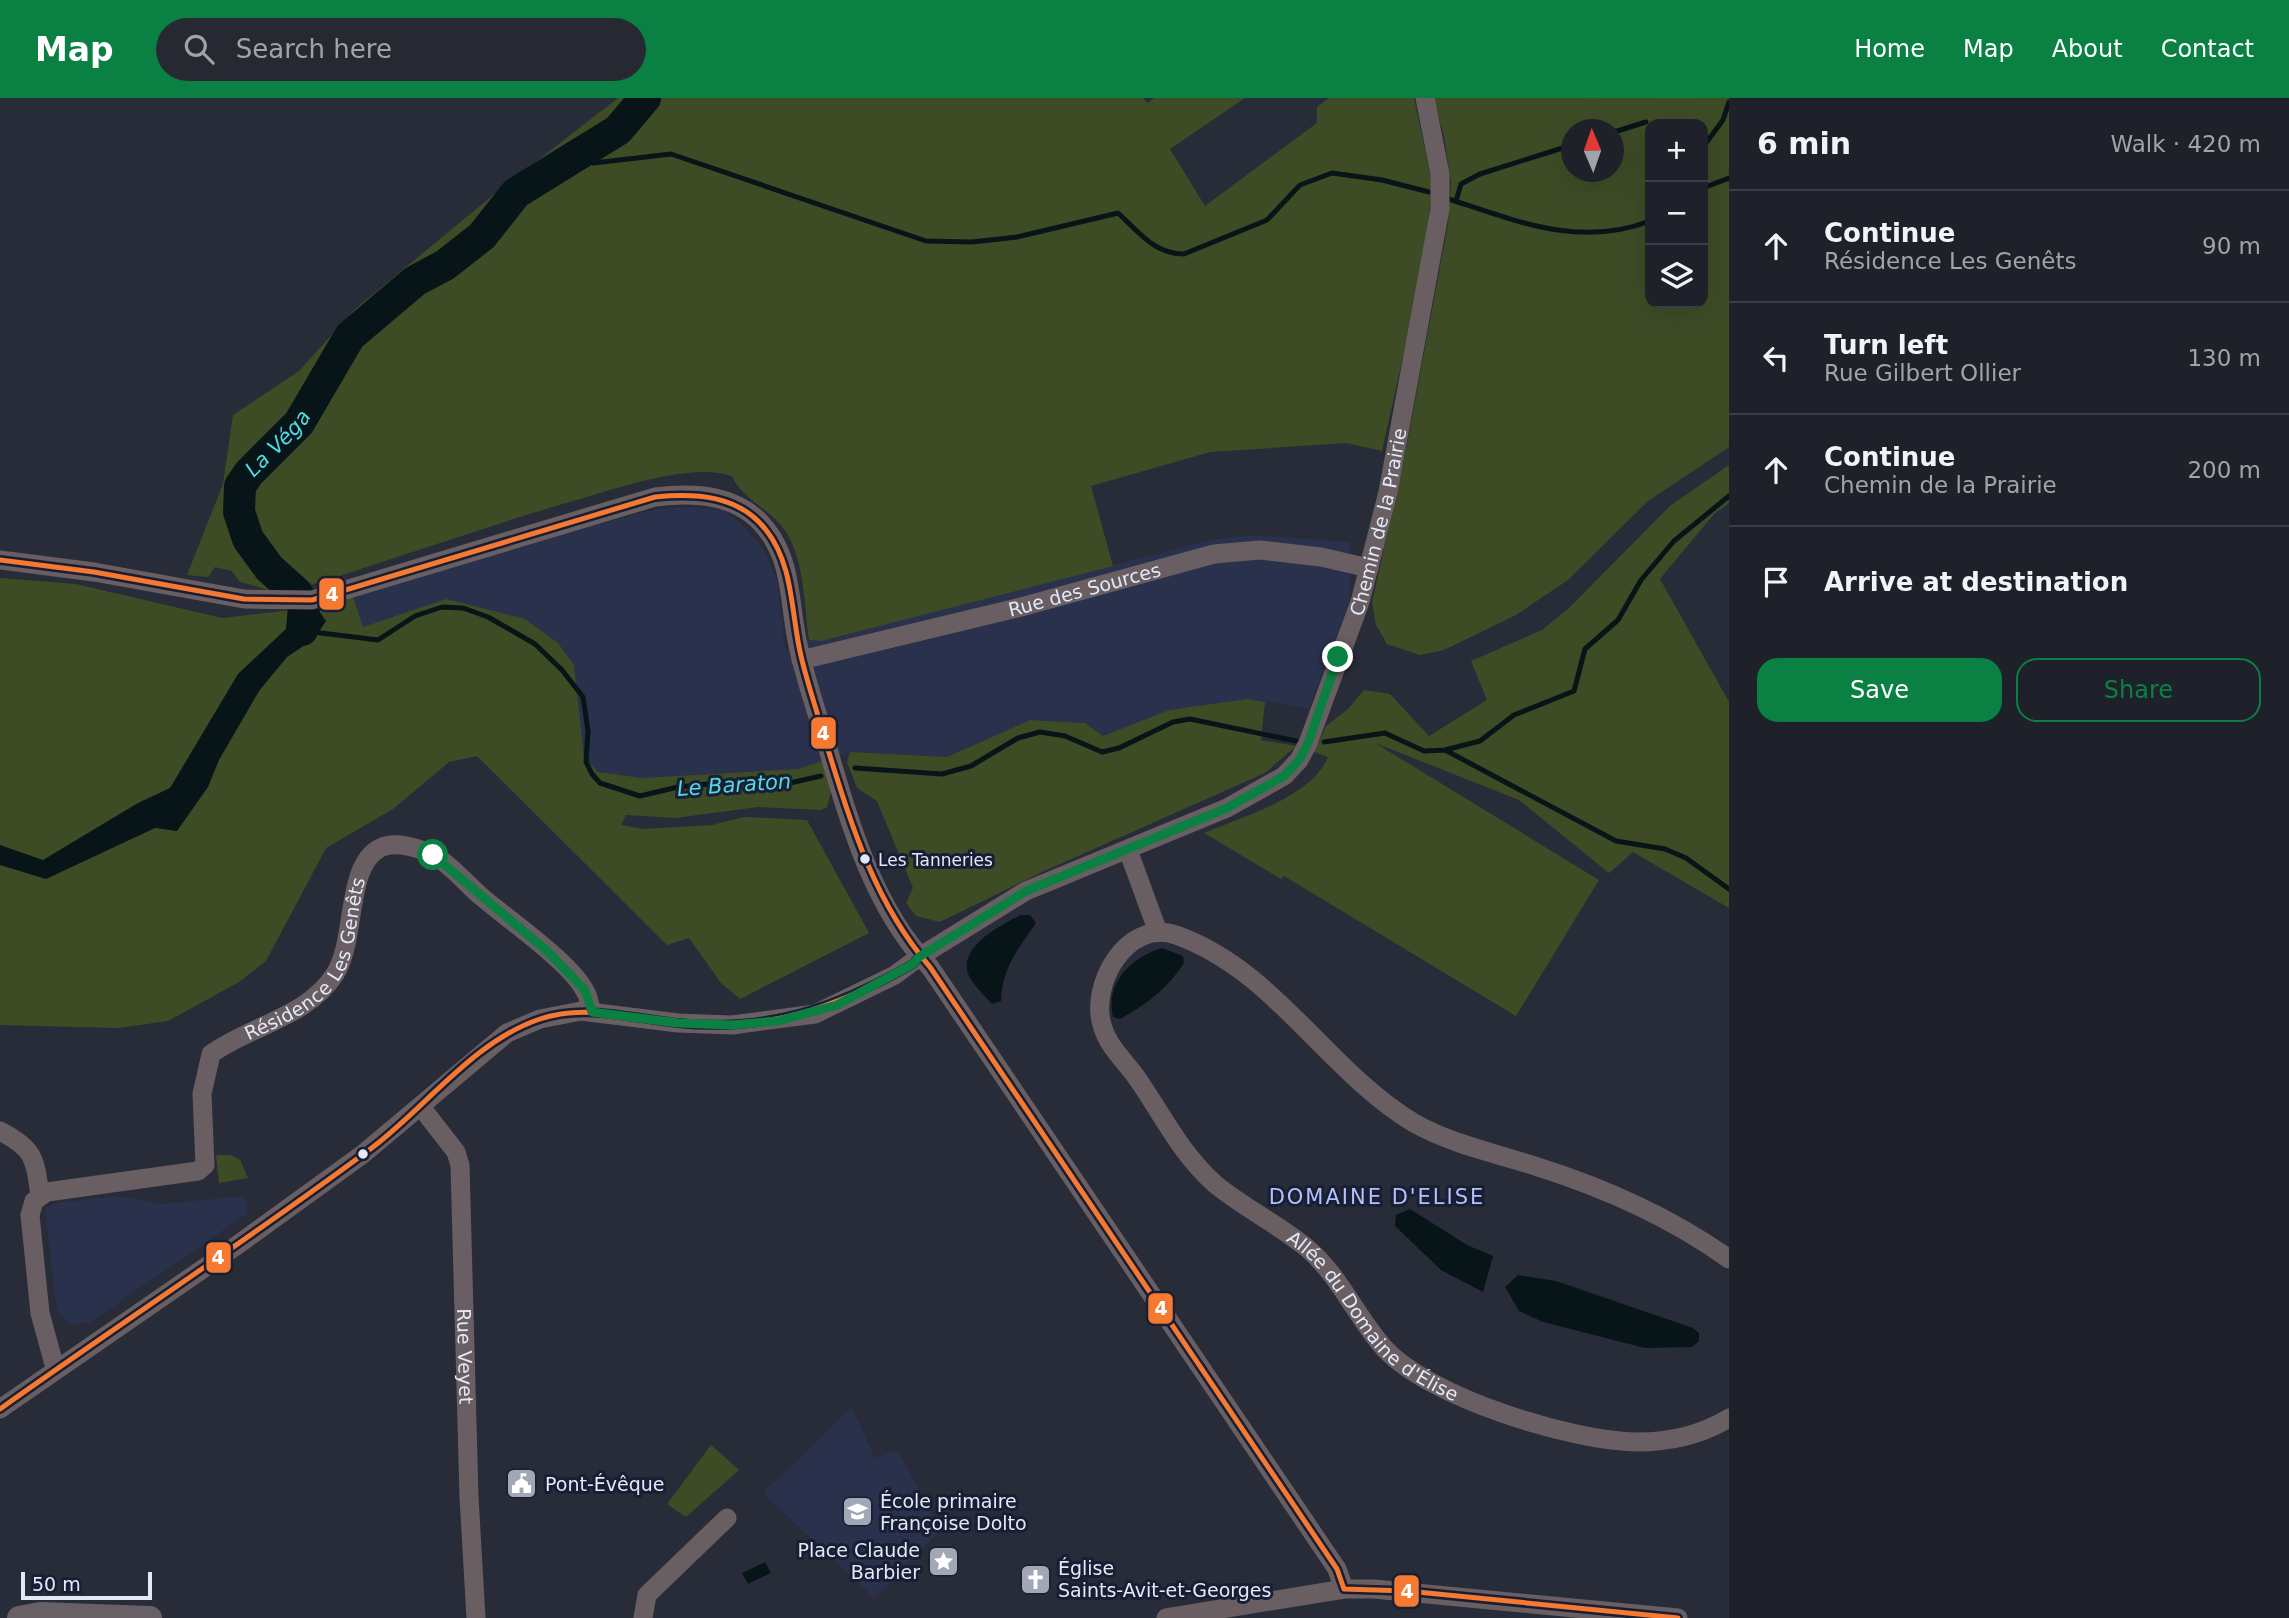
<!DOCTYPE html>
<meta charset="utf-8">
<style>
body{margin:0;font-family:"DejaVu Sans",sans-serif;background:#262932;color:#f1f3f6}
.controls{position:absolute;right:21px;top:21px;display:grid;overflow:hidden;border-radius:14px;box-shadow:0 7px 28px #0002}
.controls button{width:63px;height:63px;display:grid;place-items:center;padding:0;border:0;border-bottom:2px solid #3c3e47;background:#1e212a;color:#f1f3f6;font:35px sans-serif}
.compass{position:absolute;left:1561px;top:21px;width:63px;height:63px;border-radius:50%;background:#1e212a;box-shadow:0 7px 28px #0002;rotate:358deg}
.scale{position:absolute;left:21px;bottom:18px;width:131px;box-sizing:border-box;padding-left:7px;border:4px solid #e4e9f8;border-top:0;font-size:19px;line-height:24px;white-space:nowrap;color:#e4e9f8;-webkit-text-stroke:5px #181e34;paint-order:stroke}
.stop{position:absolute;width:21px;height:21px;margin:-16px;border:5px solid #0b8043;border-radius:50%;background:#fff}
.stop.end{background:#0b8043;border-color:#fff;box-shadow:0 2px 7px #0008}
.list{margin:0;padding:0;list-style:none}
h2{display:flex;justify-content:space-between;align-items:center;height:91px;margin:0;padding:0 28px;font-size:30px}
h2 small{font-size:23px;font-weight:400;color:#a1a3a8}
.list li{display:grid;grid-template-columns:46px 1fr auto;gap:21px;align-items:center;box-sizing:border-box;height:112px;padding:0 28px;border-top:2px solid #3c3e47}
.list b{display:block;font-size:26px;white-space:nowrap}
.list p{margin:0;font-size:23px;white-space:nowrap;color:#a1a3a8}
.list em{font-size:23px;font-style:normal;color:#a1a3a8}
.actions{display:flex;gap:14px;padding:21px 28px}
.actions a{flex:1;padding:16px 0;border:2px solid #0b8043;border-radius:21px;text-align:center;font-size:24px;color:#0b8043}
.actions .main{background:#0b8043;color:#fff}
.icon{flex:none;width:38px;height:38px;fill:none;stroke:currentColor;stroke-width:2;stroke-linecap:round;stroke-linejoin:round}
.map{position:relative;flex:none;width:1729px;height:1520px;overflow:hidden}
header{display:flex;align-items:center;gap:42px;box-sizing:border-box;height:98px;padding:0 35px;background:#0b8043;color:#fff}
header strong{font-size:33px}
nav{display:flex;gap:38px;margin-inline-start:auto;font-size:24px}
.search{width:490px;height:63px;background:#262932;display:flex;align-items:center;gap:18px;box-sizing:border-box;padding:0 24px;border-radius:38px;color:#a1a3a8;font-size:26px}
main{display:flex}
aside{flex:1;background:#1e212a}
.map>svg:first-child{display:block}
.built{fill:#29314c}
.green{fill:#3e4c26;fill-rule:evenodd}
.water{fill:#071518}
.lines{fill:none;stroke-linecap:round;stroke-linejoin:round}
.stream{stroke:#071518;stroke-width:5}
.river{stroke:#071518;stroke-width:32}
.minor{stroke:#695f62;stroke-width:19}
.major{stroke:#696066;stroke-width:24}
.bus-1-casing{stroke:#181e34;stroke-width:10}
.bus-1{stroke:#f57931;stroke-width:5}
.route{stroke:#0b8043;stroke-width:9}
.bus-dot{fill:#e4e9f8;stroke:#181e34;stroke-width:2.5}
.labels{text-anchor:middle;stroke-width:6;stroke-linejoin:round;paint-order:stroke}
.bus-label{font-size:17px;fill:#e4e9f8;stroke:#181e34;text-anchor:start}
.street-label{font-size:19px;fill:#e4e9f8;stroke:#181e34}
.poi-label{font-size:19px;fill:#e4e9f8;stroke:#181e34;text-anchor:start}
.water-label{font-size:21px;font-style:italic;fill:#52dae3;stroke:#181e34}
.neighbourhood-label{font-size:21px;letter-spacing:2px;fill:#b4c1f9;stroke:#181e34}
.line-badge{stroke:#181e34;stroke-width:2.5}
.badge-label{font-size:19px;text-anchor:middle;font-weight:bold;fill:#fff}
</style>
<header>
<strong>Map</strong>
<div class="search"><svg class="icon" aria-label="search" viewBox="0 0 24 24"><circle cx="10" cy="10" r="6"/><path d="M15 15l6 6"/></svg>Search here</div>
<nav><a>Home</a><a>Map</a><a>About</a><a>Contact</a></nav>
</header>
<main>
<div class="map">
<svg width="1729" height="1520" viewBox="0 0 1729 1520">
<rect width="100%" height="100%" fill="#282c38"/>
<path class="built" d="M 691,409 L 724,413 L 744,428 L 764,452 L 777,483 L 785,552 L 809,542 L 821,543 L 1210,442 L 1254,437 L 1350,444 L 1350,502 L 1309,610 L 1248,601 L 1169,612 L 1103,638 L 1085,625 L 1030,622 L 947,659 L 850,654 L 798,671 L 642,680 L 598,674 L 584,659 L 574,567 L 446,501 L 363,529 L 352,496 L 488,454 L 657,411 Z
M 116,1098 L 161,1106 L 245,1098 L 248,1115 L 89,1225 L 69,1226 L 57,1213 L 45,1110 L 57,1105 Z
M 852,1309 L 875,1360 L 898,1352 L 940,1433 L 874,1500 L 763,1395 Z"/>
<path class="green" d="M 618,0 L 1143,0 L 1148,5 L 1154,0 L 1245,0 L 1170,51 L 1205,108 L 1317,25 L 1317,9 L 1329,0 L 1414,0 L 1432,85 L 1429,117 L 1421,177 L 1382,353 L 1346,345 L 1210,354 L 1091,388 L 1113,468 L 821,543 L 809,542 C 804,506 805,457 781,427 C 766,410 740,398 732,378 C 690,363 609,393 566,405 C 475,432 386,464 295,492 L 272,493 L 240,484 L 232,473 L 215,469 L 208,479 L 187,477 L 223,386 L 233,317 L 299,273 L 355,211 L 492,98 Z
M 1433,0 L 1729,0 L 1729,349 L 1648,403 L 1568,482 L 1516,517 L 1444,552 L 1420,557 L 1387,546 L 1376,527 L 1372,504 L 1404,362 L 1448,126 L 1451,84 L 1444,38 ZM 1650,26 L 1703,26 L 1703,205 L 1650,205 ZM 1572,32 L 1614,32 L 1614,74 L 1572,74 Z
M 1729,367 L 1729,405 L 1714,416 L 1660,481 L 1729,604 L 1729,810 L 1633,754 L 1609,775 L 1519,702 L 1375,645 L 1599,782 L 1516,918 L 1284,778 L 1281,781 L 1204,735 C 1242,719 1312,699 1328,659 L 1314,654 L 1326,628 L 1348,611 L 1364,592 L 1390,596 L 1429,638 L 1487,602 L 1471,563 L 1542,532 L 1569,510 L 1670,408 Z
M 0,480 L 76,486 L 222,520 L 292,512 L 352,496 L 363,529 L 446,501 L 525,521 L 558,545 L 574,567 L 584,659 L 598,674 L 642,680 L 798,671 L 822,663 L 832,690 L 827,709 L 821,712 L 758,709 L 675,720 L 626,717 L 621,727 L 644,731 L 677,729 L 712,727 L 744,719 L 807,722 L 869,835 L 740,901 L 721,885 L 689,840 L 667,847 L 477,658 L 449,664 L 393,711 L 326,750 L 266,863 L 239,884 L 168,923 L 119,930 L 0,927 Z
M 1248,601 L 1265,604 L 1261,642 L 1296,648 L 1265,675 L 1042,774 L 940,824 L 916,818 L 906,805 L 913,790 L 877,703 L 857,690 L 847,664 L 850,654 L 947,659 L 1030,622 L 1085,625 L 1103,638 L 1169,612 Z
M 216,1057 L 231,1057 L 240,1062 L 248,1080 L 219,1085 Z
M 711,1347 L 739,1372 L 686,1419 L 667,1406 Z"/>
<path class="water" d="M 289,509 L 317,510 L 326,523 L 314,541 L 287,559 L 259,593 L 219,662 L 208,689 L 177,733 L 155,730 L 46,781 L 0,767 L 0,747 L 43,762 L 138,705 L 170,690 L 238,576 L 287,530 L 290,525 Z
M 1021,817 L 1030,817 L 1036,825 C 1018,851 1002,870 1001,903 L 992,906 C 985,898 975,889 970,880 C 954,851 1000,827 1021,817 Z
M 1162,850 L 1183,858 L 1184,865 C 1168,890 1146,907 1120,921 L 1113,919 C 1105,884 1132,859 1162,850 Z
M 1410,1111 L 1467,1147 L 1493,1158 L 1483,1194 L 1441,1172 L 1395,1128 L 1396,1117 Z
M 1518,1177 L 1556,1183 L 1693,1230 L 1699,1235 L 1699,1243 L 1692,1249 L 1645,1250 L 1543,1224 L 1519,1213 L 1505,1189 Z
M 765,1464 L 771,1475 L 748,1486 L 742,1475 Z"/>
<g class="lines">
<path class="stream" d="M 1614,34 L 1646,24
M 1703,49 L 1723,22 L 1729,4
M 571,60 L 594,65 L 671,56 L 926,143 L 972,144 L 1017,139 L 1118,115 C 1139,134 1154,156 1184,156 L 1267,122 L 1300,87 L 1332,75 L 1382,82 L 1429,94
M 1703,90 L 1729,80
M 1449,101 C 1516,123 1580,150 1650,123
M 1456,103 L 1461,86 L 1480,76 L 1572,47
M 313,534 L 378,542 L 415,518 L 442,509 L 463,510 L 488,519 L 535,546 L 562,572 L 583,599 L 588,633 L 586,664 L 592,676 L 600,685 L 640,698 L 678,689 L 758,681 L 790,685 L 821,678
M 1324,644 L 1385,635 L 1424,653 L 1445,652 L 1480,643 L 1514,617 L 1574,593 L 1585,551 L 1618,522 L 1641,482 L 1674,443 L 1729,398
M 1445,652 L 1616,743 L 1665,751 L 1686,760 L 1729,791
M 855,670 L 942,676 L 971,668 L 1018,640 L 1040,634 L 1065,638 L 1102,654 L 1119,650 L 1173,624 L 1190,621 L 1296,643"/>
<path class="river" id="s1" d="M 302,532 L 304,509 L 297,495 L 269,470 L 248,441 L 239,414 L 240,388 L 249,375 L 299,325 L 350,238 L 415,183 L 445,167 L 482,138 L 516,95 L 618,32 L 645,0"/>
<g class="minor">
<path d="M 0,462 L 94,474 L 244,501 L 312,502 L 655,399 C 695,394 739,396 766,431 C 793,464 789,508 798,547 C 805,580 816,612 826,644 C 848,720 873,811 930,869 L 1337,1471 L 1344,1491"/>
<path id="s2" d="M 801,562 L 1017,510 L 1214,456 L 1260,452 L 1321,459 L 1369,470"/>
<path d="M 1128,752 L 1158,834"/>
<path id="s3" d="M 421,1009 L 456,1054 L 460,1067 L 469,1399 L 476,1520"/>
<path d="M 0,1033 C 35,1051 35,1061 40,1098"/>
<path id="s4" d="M 1729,1161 C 1669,1118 1605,1090 1535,1068 C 1495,1055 1451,1046 1414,1025 C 1327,973 1275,872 1176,837 C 1126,820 1088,889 1103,930 C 1109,950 1128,966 1139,983 C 1163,1018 1182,1057 1215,1086 C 1244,1110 1278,1126 1307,1150 C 1341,1179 1356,1219 1385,1251 C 1431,1300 1571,1343 1637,1344 C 1669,1344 1701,1337 1729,1320"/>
<path id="s5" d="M 55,1270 L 40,1215 L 30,1117 L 34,1103 L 47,1094 L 198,1073 L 205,1067 L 202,996 L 211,956 C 249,928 308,919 335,876 C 357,841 345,768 380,750 C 395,743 416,749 431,756 C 451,766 466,786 483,800 C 509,822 571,865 585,893 C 589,899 590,907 591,914"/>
<path id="s6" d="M 0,1311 L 236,1148 L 363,1056 L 507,935 L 540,921 L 581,913 L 678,925 L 732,927 L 815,916 L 895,877 L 919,859 L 1026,793 L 1227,710 L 1284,678 L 1299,662 L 1308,645 L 1360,504 L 1388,394 L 1440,111 L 1440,76 L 1425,0"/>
<path d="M 643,1520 L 647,1497 L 727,1420"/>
<path d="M 1166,1520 L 1344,1491 L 1374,1491 L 1678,1520"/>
</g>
<path class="major" d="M 19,1520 L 40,1516 L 150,1520"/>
<defs>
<path id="bus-1" d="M 0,462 L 94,474 L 244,501 L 312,502 L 655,399 C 696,395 739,397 766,432 C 794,467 791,517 801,558 C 808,588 818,616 826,645 C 851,726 874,804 930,869 L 1337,1471 L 1344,1491
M 0,1311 C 124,1223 251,1140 373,1049 C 427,1008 474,943 540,921 C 585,906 631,920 677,925 C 768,934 834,911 913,866 L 919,859
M 1344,1491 L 1407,1493 L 1678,1520"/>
</defs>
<use href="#bus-1" class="bus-1-casing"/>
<use href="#bus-1" class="bus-1"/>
</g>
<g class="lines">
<path class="route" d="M 433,757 L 547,853 L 585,892 L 592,914 L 678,925 L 732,927 L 778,923 L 837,907 L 913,866 L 919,859 L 1026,793 L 1227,710 L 1284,678 L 1299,662 L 1308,645 L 1338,559"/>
</g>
<defs>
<symbol id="civic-square" viewBox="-11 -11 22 22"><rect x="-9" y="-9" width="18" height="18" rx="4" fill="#a2a7b5" stroke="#181e34"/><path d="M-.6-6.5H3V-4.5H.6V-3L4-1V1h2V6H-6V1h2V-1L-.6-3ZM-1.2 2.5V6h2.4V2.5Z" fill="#fff"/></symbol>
<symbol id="school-square" viewBox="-11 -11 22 22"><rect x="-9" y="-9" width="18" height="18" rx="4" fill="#a2a7b5" stroke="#181e34"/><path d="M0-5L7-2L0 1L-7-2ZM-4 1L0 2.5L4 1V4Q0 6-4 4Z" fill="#fff"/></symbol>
<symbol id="sight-square" viewBox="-11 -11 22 22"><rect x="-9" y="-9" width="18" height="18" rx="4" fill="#a2a7b5" stroke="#181e34"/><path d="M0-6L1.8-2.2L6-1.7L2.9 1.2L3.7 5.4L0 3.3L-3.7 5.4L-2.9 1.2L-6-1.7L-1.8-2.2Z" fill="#fff"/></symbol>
<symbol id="church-square" viewBox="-11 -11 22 22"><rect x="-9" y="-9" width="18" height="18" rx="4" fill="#a2a7b5" stroke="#181e34"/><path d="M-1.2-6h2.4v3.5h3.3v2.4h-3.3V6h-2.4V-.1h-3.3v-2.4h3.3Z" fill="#fff"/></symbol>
</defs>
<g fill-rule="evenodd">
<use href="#civic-square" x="504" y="1368" width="35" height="35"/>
<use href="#school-square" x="840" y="1396" width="35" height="35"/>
<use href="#sight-square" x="926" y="1446" width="35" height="35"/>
<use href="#church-square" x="1018" y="1464" width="35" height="35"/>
</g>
<g class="bus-dot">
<circle cx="865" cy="761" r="6"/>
<circle cx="363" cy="1056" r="6"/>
</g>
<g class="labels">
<g class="bus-label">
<text x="878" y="768">Les Tanneries</text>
</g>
<g class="street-label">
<text dy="7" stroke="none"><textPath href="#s6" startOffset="1746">Chemin de la Prairie</textPath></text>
<text dy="7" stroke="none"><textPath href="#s2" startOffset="292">Rue des Sources</textPath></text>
<text dy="7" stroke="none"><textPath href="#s5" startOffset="604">Résidence Les Genêts</textPath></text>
<text dy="7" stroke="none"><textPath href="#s4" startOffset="1194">Allée du Domaine d'Élise</textPath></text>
<text dy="7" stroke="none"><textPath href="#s3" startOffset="262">Rue Veyet</textPath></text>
</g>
<g class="poi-label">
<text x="545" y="1393">Pont-Évêque</text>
<text x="880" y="1410">École primaire<tspan x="880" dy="22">Françoise Dolto</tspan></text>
<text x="920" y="1459" text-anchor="end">Place Claude<tspan x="920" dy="22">Barbier</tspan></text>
<text x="1058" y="1477">Église<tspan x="1058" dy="22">Saints-Avit-et-Georges</tspan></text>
</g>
<g class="water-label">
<text dy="7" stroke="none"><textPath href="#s1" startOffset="224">La Véga</textPath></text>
<text transform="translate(734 687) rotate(-4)" y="7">Le Baraton</text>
</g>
<g class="neighbourhood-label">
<text x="1377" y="1106">DOMAINE D'ELISE</text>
</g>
</g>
<g class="line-badge">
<rect x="318" y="479" width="27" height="34" rx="7" fill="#f57931"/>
<rect x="810" y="618" width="27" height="34" rx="7" fill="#f57931"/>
<rect x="205" y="1143" width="27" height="33" rx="7" fill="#f57931"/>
<rect x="1147" y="1194" width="27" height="33" rx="7" fill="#f57931"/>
<rect x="1393" y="1476" width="27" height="34" rx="7" fill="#f57931"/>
</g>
<g class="badge-label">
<text x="332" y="503">4</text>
<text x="823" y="642">4</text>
<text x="218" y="1166">4</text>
<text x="1161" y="1217">4</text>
<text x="1407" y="1500">4</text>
</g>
</svg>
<div class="controls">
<button>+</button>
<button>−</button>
<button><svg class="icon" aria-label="layers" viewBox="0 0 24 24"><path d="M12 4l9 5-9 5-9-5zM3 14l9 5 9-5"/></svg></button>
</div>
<svg class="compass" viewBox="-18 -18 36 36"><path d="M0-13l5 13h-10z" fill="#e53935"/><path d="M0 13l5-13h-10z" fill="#a1a3a8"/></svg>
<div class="scale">50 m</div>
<div class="stop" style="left:433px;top:757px"></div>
<div class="stop end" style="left:1338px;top:559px"></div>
</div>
<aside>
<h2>6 min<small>Walk · 420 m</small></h2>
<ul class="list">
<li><svg class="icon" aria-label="ahead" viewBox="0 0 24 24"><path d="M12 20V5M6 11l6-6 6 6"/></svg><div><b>Continue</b><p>Résidence Les Genêts</p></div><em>90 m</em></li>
<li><svg class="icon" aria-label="left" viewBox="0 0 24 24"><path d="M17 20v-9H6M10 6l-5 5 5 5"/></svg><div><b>Turn left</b><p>Rue Gilbert Ollier</p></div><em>130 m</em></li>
<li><svg class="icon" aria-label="ahead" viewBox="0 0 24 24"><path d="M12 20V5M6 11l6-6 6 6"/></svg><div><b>Continue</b><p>Chemin de la Prairie</p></div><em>200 m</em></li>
<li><svg class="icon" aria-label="arrive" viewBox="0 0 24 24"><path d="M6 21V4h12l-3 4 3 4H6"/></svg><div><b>Arrive at destination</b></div></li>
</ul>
<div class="actions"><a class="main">Save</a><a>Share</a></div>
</aside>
</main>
